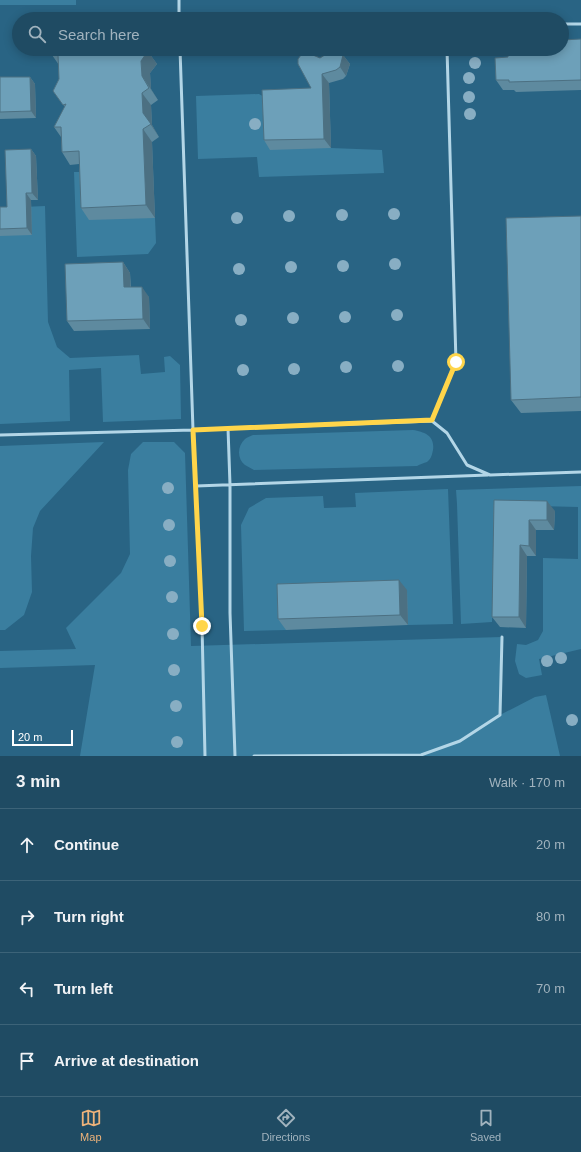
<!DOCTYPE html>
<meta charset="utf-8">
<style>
body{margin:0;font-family:Helvetica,sans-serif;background:#275269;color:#f1f3f6}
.scale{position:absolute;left:12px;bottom:10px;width:61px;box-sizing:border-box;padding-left:4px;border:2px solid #fff;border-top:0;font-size:11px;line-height:14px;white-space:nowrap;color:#fff;-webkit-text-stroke:3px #296484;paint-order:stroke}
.stop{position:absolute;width:12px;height:12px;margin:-9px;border:3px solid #ffd54a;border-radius:50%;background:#fff}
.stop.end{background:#ffd54a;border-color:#fff;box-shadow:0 1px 4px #0008}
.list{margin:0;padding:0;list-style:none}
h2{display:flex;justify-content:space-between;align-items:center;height:52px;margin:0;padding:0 16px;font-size:17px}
h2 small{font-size:13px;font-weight:400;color:#a1b3be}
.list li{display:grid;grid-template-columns:26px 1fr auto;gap:12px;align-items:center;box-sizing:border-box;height:72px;padding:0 16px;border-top:1px solid #3c6378}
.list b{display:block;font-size:15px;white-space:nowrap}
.list em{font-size:13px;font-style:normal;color:#a1b3be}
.icon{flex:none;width:22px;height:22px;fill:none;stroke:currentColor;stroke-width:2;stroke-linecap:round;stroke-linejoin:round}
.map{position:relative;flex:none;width:581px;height:756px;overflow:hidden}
.search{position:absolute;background:#1f4b63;box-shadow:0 2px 10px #0003;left:12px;right:12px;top:12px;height:44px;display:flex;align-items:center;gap:10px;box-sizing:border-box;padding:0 14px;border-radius:22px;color:#a1b3be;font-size:15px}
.sheet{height:340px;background:#1f4b63}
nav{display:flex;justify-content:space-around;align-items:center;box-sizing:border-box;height:56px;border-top:1px solid #3c6378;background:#1f4b63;font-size:11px;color:#a1b3be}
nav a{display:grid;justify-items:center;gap:2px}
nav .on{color:#eeb37a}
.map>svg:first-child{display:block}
.green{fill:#3a7e9f}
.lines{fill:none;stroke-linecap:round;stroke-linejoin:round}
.service{stroke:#b3d6e7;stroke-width:3}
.tree{fill:#88aec3}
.wall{fill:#5e8a9f}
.shaded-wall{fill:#4c7082}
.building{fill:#6da0b9;stroke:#4c7082}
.route{stroke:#ffd54a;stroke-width:5}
</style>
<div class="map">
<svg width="581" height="756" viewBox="0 0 581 756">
<rect width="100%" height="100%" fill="#296484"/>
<path class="green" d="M 0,0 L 76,0 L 76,5 L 0,5 Z
M 259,94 L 268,99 L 331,148 L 382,150 L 384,173 L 259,177 L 257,157 L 198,159 L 196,96 Z
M 74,172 L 88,172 L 155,218 L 156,243 L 148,254 L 77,257 Z
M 45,206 L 48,322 L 57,347 L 70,358 L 139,355 L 141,374 L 165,372 L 164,357 L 170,356 L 180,365 L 181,419 L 103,422 L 101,368 L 69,370 L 70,421 L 0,424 L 0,208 Z
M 413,430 C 425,432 435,436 433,450 C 432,455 431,459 427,462 C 424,463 420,464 417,466 L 254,470 C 251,468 248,467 245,465 C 237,459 237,446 245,439 C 247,437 251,436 253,435 Z
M 104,442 L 40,511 L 33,528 L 31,556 L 32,592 L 24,615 L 5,630 L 0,630 L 0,446 Z
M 143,442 L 174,442 L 185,453 L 191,646 L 502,637 L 500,715 L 535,697 L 546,695 L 560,756 L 80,756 L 95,665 L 0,668 L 0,651 L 76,649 L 66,628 L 121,573 L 130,554 L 128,470 L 131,454 Z
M 581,486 L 581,649 L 539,659 L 542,675 L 526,678 L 519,674 L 515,661 L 517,644 L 526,645 L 538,640 L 543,631 L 543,558 L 578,559 L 578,507 L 495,505 L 492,622 L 461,624 L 457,504 L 456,490 Z
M 448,489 L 453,624 L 408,625 L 406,590 L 286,630 L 244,631 L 241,525 L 249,508 L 266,498 L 323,496 L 324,508 L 356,507 L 355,493 Z"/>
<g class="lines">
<path class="service" d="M 179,0 L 179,19
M 562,24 L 581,24
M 180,49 L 193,430 L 202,626 L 205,756
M 432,421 L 456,362 L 447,49
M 228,428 L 230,485 L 230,613 L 235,756
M 0,435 L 193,430 L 432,421 L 447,433 L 467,465 L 490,475 L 581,472
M 196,486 L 488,475
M 254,756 L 421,755 L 460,741 L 500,715 L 502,637"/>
</g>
<g class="tree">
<circle cx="475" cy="63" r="6"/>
<circle cx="469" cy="78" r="6"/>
<circle cx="469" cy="97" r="6"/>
<circle cx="470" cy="114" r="6"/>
<circle cx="255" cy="124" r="6"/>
<circle cx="394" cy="214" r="6"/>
<circle cx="342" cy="215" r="6"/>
<circle cx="289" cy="216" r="6"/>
<circle cx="237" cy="218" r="6"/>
<circle cx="395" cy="264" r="6"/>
<circle cx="343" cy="266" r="6"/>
<circle cx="291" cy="267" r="6"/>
<circle cx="239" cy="269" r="6"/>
<circle cx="397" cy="315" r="6"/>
<circle cx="345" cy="317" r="6"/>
<circle cx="293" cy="318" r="6"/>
<circle cx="241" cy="320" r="6"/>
<circle cx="398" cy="366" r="6"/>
<circle cx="346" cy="367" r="6"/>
<circle cx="294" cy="369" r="6"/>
<circle cx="243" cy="370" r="6"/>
<circle cx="168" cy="488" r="6"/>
<circle cx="169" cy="525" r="6"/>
<circle cx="170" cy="561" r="6"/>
<circle cx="172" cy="597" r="6"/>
<circle cx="173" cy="634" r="6"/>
<circle cx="561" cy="658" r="6"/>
<circle cx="547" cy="661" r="6"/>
<circle cx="174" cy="670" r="6"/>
<circle cx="176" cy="706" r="6"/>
<circle cx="572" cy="720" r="6"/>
<circle cx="177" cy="742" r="6"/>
</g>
<path class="wall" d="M 581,39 L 581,90 L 516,92 L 514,90 L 503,90 L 496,80 L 508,57 Z
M 149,53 L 157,64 L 150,73 L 151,89 L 158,100 L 151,105 L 152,125 L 159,137 L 152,142 L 155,218 L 89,220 L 81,208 L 79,164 L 70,165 L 62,152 L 61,137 L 54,127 L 65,107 L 53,91 L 59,79 L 59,65 L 52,55 Z
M 343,55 L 350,64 L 346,76 L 343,79 L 329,83 L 331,148 L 270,150 L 264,140 L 311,88 L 320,58 Z
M 0,77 L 30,77 L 35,84 L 36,118 L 0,119 Z
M 31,149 L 36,156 L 38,200 L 31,200 L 32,235 L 0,236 L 0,207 L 7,207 Z
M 581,216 L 581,411 L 521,413 L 511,400 Z
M 123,262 L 130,273 L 131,287 L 149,297 L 150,329 L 74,331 L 67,321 Z
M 494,500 L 555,511 L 554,530 L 536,530 L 536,556 L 527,556 L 526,628 L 500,627 L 492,617 Z
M 407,590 L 408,625 L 286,630 L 278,619 Z"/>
<path class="shaded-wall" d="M 146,49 L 149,49 L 149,53 L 157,64 L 150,73 L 151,89 L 158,100 L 142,76 L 141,61 Z
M 343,55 L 350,64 L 346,76 L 340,67 Z
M 322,74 L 329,83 L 331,148 L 324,139 Z
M 30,77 L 35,84 L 36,118 L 31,111 Z
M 142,93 L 151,105 L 152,125 L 159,137 L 143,113 Z
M 143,129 L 152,142 L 155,218 L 146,205 Z
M 31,149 L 36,156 L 38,200 L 32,193 Z
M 26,193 L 31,200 L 32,235 L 27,228 Z
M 123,262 L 130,273 L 131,298 L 124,287 Z
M 142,287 L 149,297 L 150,329 L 143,319 Z
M 547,501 L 555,511 L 554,530 L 547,520 Z
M 529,520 L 536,530 L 536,556 L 529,546 Z
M 520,545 L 527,556 L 526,628 L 519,617 Z
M 399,580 L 407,590 L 408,625 L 400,615 Z"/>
<path class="building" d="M 140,15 L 140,19 L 57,19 L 57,18 Z
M 581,39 L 581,80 L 509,82 L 509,80 L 496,80 L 495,58 L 508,57 L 508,49 L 562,49 L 562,40 Z
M 55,49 L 146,49 L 148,51 L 141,61 L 142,76 L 149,88 L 142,93 L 143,113 L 151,124 L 143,129 L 146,205 L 81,208 L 79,151 L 62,152 L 61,127 L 54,127 L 66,104 L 63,105 L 53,91 L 59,79 L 58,55 L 52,55 Z
M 332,52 L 343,55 L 340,67 L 336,70 L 322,74 L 324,139 L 264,140 L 262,90 L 311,88 L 298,64 L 298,59 L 301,55 L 304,53 L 308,53 L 320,58 L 328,53 Z
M 0,77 L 30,77 L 31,111 L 0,112 Z
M 31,149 L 32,193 L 26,193 L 27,228 L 0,229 L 0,207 L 7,207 L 5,150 Z
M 581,216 L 581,397 L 511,400 L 506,218 Z
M 123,262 L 124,287 L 142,287 L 143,319 L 67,321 L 65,264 Z
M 494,500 L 547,501 L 547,520 L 529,520 L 529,546 L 520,545 L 519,617 L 492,617 Z
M 399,580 L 400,615 L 278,619 L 277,584 Z"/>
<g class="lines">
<path class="route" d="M 202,626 L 193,430 L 432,420 L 456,362"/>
</g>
</svg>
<div class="scale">20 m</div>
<div class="stop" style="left:456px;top:362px"></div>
<div class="stop end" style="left:202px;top:626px"></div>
<div class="search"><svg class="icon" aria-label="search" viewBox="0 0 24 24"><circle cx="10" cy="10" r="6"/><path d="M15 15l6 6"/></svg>Search here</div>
</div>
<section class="sheet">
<h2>3 min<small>Walk · 170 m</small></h2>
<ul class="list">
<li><svg class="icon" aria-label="ahead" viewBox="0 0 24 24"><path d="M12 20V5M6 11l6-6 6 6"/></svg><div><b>Continue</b></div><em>20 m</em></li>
<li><svg class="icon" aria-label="right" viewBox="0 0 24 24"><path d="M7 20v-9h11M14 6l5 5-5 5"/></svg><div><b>Turn right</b></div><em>80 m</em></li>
<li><svg class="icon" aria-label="left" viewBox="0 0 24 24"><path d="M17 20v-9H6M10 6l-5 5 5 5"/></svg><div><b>Turn left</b></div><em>70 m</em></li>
<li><svg class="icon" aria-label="arrive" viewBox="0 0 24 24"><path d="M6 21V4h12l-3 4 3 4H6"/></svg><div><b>Arrive at destination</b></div></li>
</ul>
</section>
<nav>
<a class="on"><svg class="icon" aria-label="map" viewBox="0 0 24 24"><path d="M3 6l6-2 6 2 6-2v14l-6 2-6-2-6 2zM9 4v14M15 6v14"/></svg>Map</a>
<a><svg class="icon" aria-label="directions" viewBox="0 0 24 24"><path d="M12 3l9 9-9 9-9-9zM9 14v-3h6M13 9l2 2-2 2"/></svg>Directions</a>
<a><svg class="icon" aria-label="saved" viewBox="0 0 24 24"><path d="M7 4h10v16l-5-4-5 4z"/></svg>Saved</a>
</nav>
